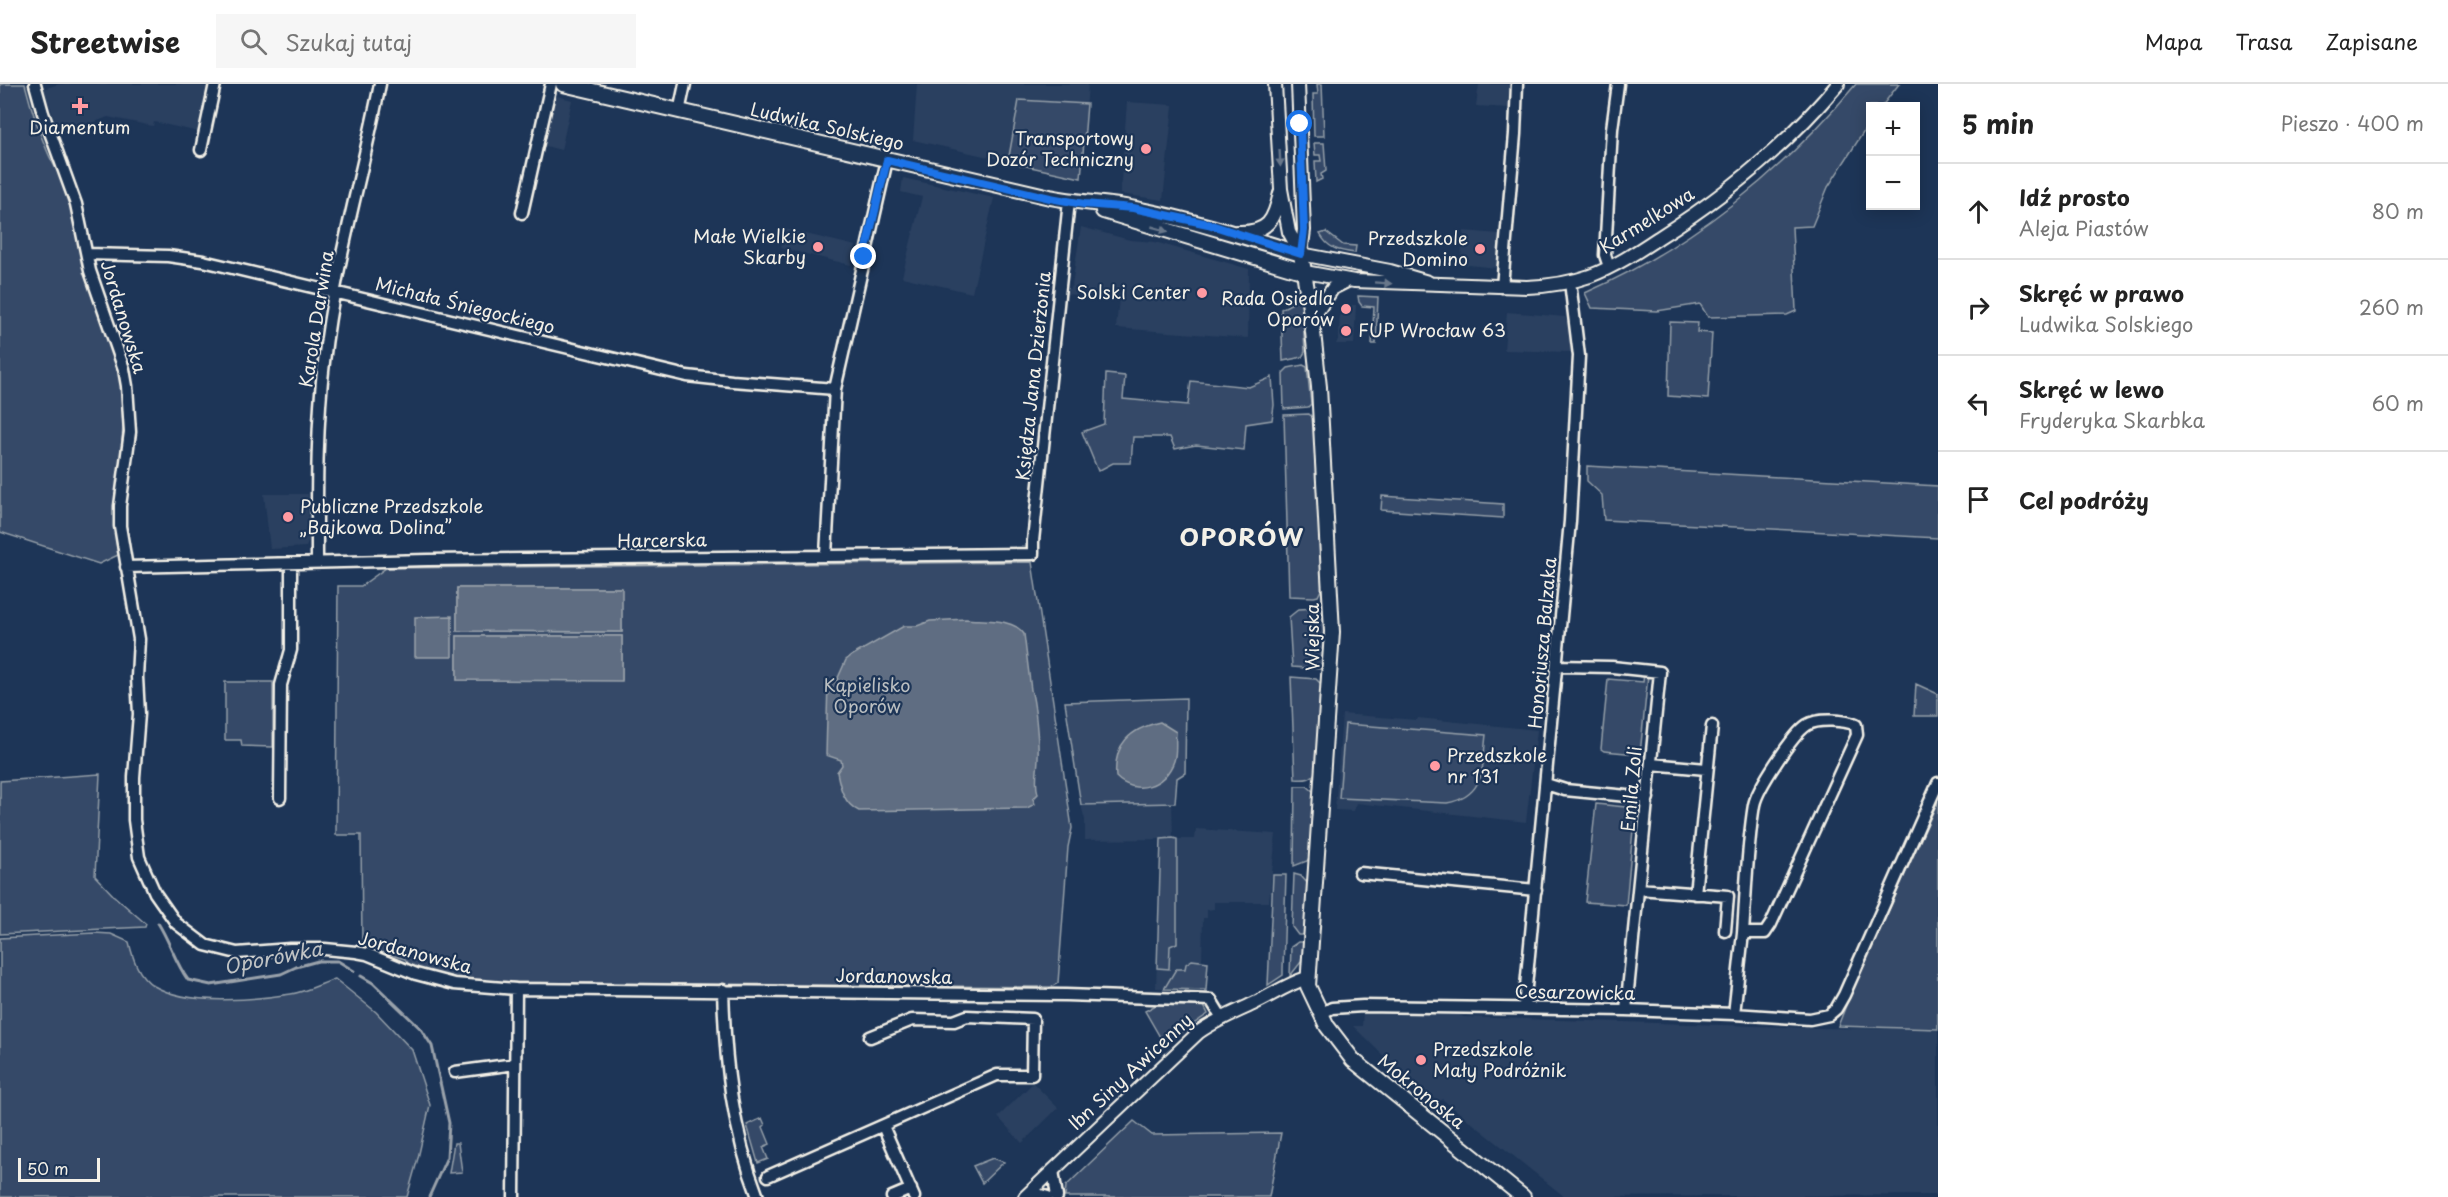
<!DOCTYPE html>
<html lang="pl">
<meta charset="utf-8">
<style>
body{margin:0;font-family:"Playpen Sans",sans-serif;background:#f6f6f6;color:#222}
.controls{position:absolute;right:18px;top:18px;display:grid;overflow:hidden;border-radius:0px;box-shadow:0 3px 15px #0003}
.controls button{width:54px;height:54px;display:grid;place-items:center;padding:0;border:0;border-bottom:2px solid #e0e0e0;background:#fff;color:#222;font:30px sans-serif}
.scale{position:absolute;left:18px;bottom:15px;width:82px;box-sizing:border-box;padding-left:6px;border:3px solid #f4f1e8;border-top:0;font-size:16px;line-height:21px;white-space:nowrap;color:#f4f1e8;-webkit-text-stroke:4px #1d3557;paint-order:stroke}
.stop{position:absolute;width:18px;height:18px;margin:-14px;border:4px solid #1a73e8;border-radius:50%;background:#fff}
.stop.end{background:#1a73e8;border-color:#fff;box-shadow:0 2px 6px #0008}
.list{margin:0;padding:0;list-style:none}
h2{display:flex;justify-content:space-between;align-items:center;height:78px;margin:0;padding:0 24px;font-size:26px}
h2 small{font-size:20px;font-weight:400;color:#767676}
.list li{display:grid;grid-template-columns:39px 1fr auto;gap:18px;align-items:center;box-sizing:border-box;height:96px;padding:0 24px;border-top:2px solid #e0e0e0}
.list b{display:block;font-size:22px;white-space:nowrap}
.list p{margin:0;font-size:20px;white-space:nowrap;color:#767676}
.list em{font-size:20px;font-style:normal;color:#767676}
.icon{flex:none;width:33px;height:33px;fill:none;stroke:currentColor;stroke-width:2;stroke-linecap:round;stroke-linejoin:round}
.map{position:relative;flex:none;width:1938px;height:1113px;overflow:hidden}
header{display:flex;align-items:center;gap:36px;box-sizing:border-box;height:84px;padding:0 30px;background:#fff;border-bottom:2px solid #e0e0e0}
header strong{font-size:28px}
nav{display:flex;gap:33px;margin-inline-start:auto;font-size:21px}
.search{width:420px;height:54px;background:#f6f6f6;display:flex;align-items:center;gap:15px;box-sizing:border-box;padding:0 21px;border-radius:0px;color:#767676;font-size:22px}
main{display:flex}
aside{flex:1;background:#fff}
.map>svg:first-child{display:block}
.built{fill:#2a4060}
.green{fill:#354a67;stroke:#949ea8;stroke-width:1.5;fill-rule:evenodd}
.water{fill:#5e6d82;stroke:#9aa2ab;stroke-width:1.5}
.lines{fill:none;stroke-linecap:round;stroke-linejoin:round}
.stream{stroke:#9aa2ab;stroke-width:3}
.minor-casing{stroke:#f4f1e8;stroke-width:15}
.tertiary-casing{stroke:#f4f1e8;stroke-width:16}
.secondary-casing{stroke:#f4f1e8;stroke-width:18}
.minor{stroke:#1d3557;stroke-width:10}
.tertiary{stroke:#1d3557;stroke-width:12}
.secondary{stroke:#1d3557;stroke-width:14}
.oneway{fill:#68778a}
.route{stroke:#1a73e8;stroke-width:8}
.poi-dot{fill:#ff9aa2;stroke:#1d3557;stroke-width:2}
.labels{text-anchor:middle;stroke-width:4.5;stroke-linejoin:round;paint-order:stroke}
.street-label{font-size:18px;fill:#f4f1e8;stroke:#1d3557}
.poi-label{font-size:18px;fill:#f4f1e8;stroke:#1d3557;text-anchor:end}
.park-label{font-size:18px;fill:#bbbfc1;stroke:#1d3557}
.water-label{font-size:20px;font-style:italic;fill:#c0c3c4;stroke:#1d3557}
.district-label{font-size:24px;font-weight:bold;letter-spacing:1.5px;fill:#f4f1e8;stroke:#1d3557}
</style>
<header>
<strong>Streetwise</strong>
<div class="search"><svg class="icon" aria-label="search" viewBox="0 0 24 24"><circle cx="10" cy="10" r="6"/><path d="M15 15l6 6"/></svg>Szukaj tutaj</div>
<nav><a>Mapa</a><a>Trasa</a><a>Zapisane</a></nav>
</header>
<main>
<div class="map">
<svg width="1938" height="1113" viewBox="0 0 1938 1113">
<rect width="100%" height="100%" fill="#1d3557"/>
<filter id="ink" filterUnits="userSpaceOnUse"><feTurbulence type="fractalNoise" baseFrequency=".0167" numOctaves="2"/><feDisplacementMap in="SourceGraphic" scale="12" xChannelSelector="R" yChannelSelector="G"/><feConvolveMatrix kernelMatrix="1 2 1 2 8 2 1 2 1" color-interpolation-filters="sRGB"/></filter>
<g filter="url(#ink)">
<path class="built" d="M 59,0 L 211,0 L 199,48 L 154,38 L 153,42 L 108,33 L 60,51 L 44,5 Z
M 917,0 L 1088,0 L 1081,94 L 913,56 Z
M 1479,0 L 1512,0 L 1510,24 L 1476,22 Z
M 553,11 L 572,16 L 561,66 L 542,61 Z
M 1127,18 L 1173,21 L 1163,116 L 1120,110 Z
M 903,94 L 994,114 L 972,209 L 902,193 L 922,113 L 901,108 Z
M 1081,143 L 1130,156 L 1155,158 L 1249,185 L 1248,254 L 1116,244 L 1119,214 L 1065,210 L 1072,201 Z
M 785,145 L 856,162 L 851,181 L 781,164 Z
M 1464,147 L 1499,150 L 1496,184 L 1460,180 Z
M 1340,221 L 1356,221 L 1354,260 L 1336,260 L 1339,253 Z
M 1507,228 L 1565,233 L 1569,241 L 1571,268 L 1504,266 Z
M 264,410 L 308,410 L 309,456 L 306,463 L 270,465 Z
M 1342,630 L 1417,636 L 1418,634 L 1537,646 L 1526,738 L 1356,719 L 1354,727 L 1335,726 Z
M 1172,719 L 1173,754 L 1175,755 L 1195,755 L 1196,745 L 1276,750 L 1269,818 L 1214,818 L 1214,825 L 1207,826 L 1207,834 L 1203,834 L 1202,877 L 1208,878 L 1206,906 L 1156,904 L 1161,755 L 1085,756 L 1085,736 L 1081,721 Z
M 1363,927 L 1455,929 L 1464,933 L 1817,944 L 1938,945 L 1938,1111 L 1565,1113 L 1442,1015 L 1438,1018 L 1396,984 L 1353,942 L 1362,942 Z
M 1033,999 L 1058,1024 L 1022,1059 L 998,1033 Z"/>
<path class="green" d="M 0,0 L 25,0 C 31,24 38,46 48,69 C 54,83 63,95 68,110 C 79,145 82,181 94,216 C 102,243 117,270 121,299 C 130,359 108,411 118,471 L 99,480 L 0,448 Z
M 1317,0 L 1322,0 L 1324,52 L 1314,52 L 1313,10 L 1318,10 Z
M 1856,0 L 1899,0 L 1882,22 L 1870,22 L 1870,38 L 1828,103 L 1812,142 L 1792,143 L 1796,227 L 1787,231 L 1708,233 L 1700,220 L 1657,227 L 1592,224 L 1585,209 C 1690,163 1783,88 1856,0 Z
M 1019,16 L 1087,20 L 1081,94 L 1008,78 Z
M 1314,59 L 1324,59 L 1326,87 L 1321,90 L 1322,95 L 1316,98 L 1315,77 L 1321,77 L 1320,71 L 1315,71 Z
M 1326,148 L 1343,161 L 1356,162 L 1355,169 C 1339,167 1328,165 1320,150 Z
M 1358,212 L 1378,213 L 1376,260 L 1372,260 L 1374,223 L 1362,222 L 1359,218 Z
M 1302,214 L 1305,268 L 1302,273 L 1283,277 L 1281,225 Z
M 1670,238 L 1698,239 L 1697,248 L 1712,249 L 1708,315 L 1668,312 Z
M 1303,281 L 1307,283 L 1311,320 L 1308,323 L 1284,325 L 1283,289 L 1288,284 Z
M 1106,290 L 1125,292 L 1123,315 L 1188,321 L 1191,297 L 1249,303 L 1272,293 L 1274,321 L 1272,336 L 1246,340 L 1244,366 L 1196,361 L 1175,365 L 1170,353 L 1133,353 L 1131,379 L 1113,379 L 1098,387 L 1082,348 L 1104,340 Z
M 1309,330 L 1315,336 L 1322,504 L 1318,512 L 1314,513 L 1289,512 L 1284,331 Z
M 1587,382 L 1938,402 L 1938,454 L 1604,436 L 1602,411 L 1587,397 Z
M 1382,412 L 1503,420 L 1503,434 L 1381,426 Z
M 1032,478 L 1072,744 L 1068,763 L 1058,899 L 1051,903 L 480,898 L 459,897 L 411,883 L 405,875 L 362,863 L 361,751 L 336,751 L 338,502 L 361,502 L 386,484 ZM 457,504 L 621,504 L 622,548 L 457,547 ZM 457,552 L 622,552 L 622,596 L 457,596 Z
M 1316,524 L 1324,532 L 1325,581 L 1321,585 L 1292,583 L 1289,533 L 1299,525 Z
M 1644,590 L 1648,591 L 1640,670 L 1648,671 L 1604,667 L 1601,665 L 1608,595 L 1643,598 Z
M 1291,593 L 1316,595 L 1323,602 L 1317,685 C 1313,696 1305,696 1295,695 Z
M 225,598 L 273,598 L 273,663 L 242,662 L 241,656 L 225,656 Z
M 1916,600 L 1938,610 L 1938,632 L 1914,632 Z
M 1186,614 L 1185,689 L 1177,694 L 1175,719 L 1081,721 L 1065,618 Z
M 1345,640 L 1486,651 C 1482,683 1486,712 1447,719 L 1339,714 Z
M 100,690 L 95,792 L 114,812 L 146,840 L 145,843 L 0,850 L 0,697 Z
M 1295,702 L 1307,702 L 1315,709 L 1311,770 L 1307,777 L 1294,782 Z
M 1938,717 L 1938,945 L 1838,942 L 1847,919 Z
M 1596,720 L 1635,724 L 1626,821 L 1585,818 Z
M 1173,754 L 1177,755 L 1177,859 L 1170,862 L 1169,885 L 1157,884 L 1161,755 Z
M 1294,790 L 1301,792 L 1308,800 L 1305,851 L 1298,851 L 1292,843 Z
M 1273,791 L 1286,791 L 1283,885 L 1283,891 L 1268,901 Z
M 94,849 L 111,850 L 129,858 C 133,875 138,892 154,902 C 188,922 253,916 291,910 C 305,908 321,900 335,895 L 376,928 L 412,966 L 430,1021 L 418,1074 L 407,1113 L 0,1113 L 0,854 Z
M 1298,858 L 1305,858 L 1301,878 L 1290,892 L 1291,863 Z
M 1192,876 L 1208,878 L 1206,906 L 1164,905 L 1176,885 L 1185,885 L 1186,880 Z
M 1156,921 L 1204,922 L 1208,930 L 1164,960 L 1145,927 Z
M 762,1034 L 765,1041 L 763,1043 L 770,1060 L 763,1063 L 768,1075 L 758,1079 L 747,1041 Z
M 1134,1037 L 1152,1051 L 1281,1049 L 1269,1113 L 1065,1113 L 1066,1102 Z
M 454,1059 L 458,1059 L 462,1088 L 449,1089 Z
M 993,1074 L 1004,1078 L 982,1099 L 973,1082 Z"/>
<path class="water" d="M 457,504 L 622,504 L 622,548 L 457,547 Z
M 452,532 L 452,573 L 415,573 L 415,533 Z
M 966,535 C 983,537 1014,534 1024,550 L 1031,606 C 1035,617 1039,660 1038,673 C 1038,686 1034,697 1038,710 L 1033,715 L 1035,720 L 1027,724 L 859,727 C 844,720 840,704 837,688 L 842,681 L 841,676 L 826,671 L 828,597 L 837,596 L 846,576 L 851,572 L 904,542 L 917,542 L 930,537 Z
M 457,552 L 622,552 L 622,597 L 457,596 Z
M 1160,638 L 1176,648 C 1175,658 1177,668 1174,677 C 1165,703 1135,712 1116,693 C 1113,660 1130,645 1160,638 Z"/>
<g class="lines">
<path class="stream" d="M 158,839 C 170,858 175,878 188,896 L 211,901 L 281,890 L 296,883 L 318,877 L 338,877 L 354,887
M 361,892 L 373,899 L 421,945 L 432,962 L 449,1039 L 447,1073 L 429,1113"/>
<defs>
<path id="minor" d="M 35,0 L 43,29 L 76,120 L 90,187 L 124,285 L 127,302 L 130,348 L 120,422 L 120,442 L 139,555 L 137,593 L 139,630 L 134,693 L 134,736 L 139,773 L 155,809 L 176,839 L 205,861 L 237,869 L 290,865 L 325,865 L 356,868 L 367,870 L 416,890 L 454,900 L 516,905 L 1066,911 L 1211,916 L 1222,934
M 679,28 L 685,0
M 201,66 L 215,0
M 522,129 L 551,0
M 87,170 L 168,172 L 203,177 L 687,292 L 732,297 L 835,305
M 1609,183 L 1605,171 L 1612,45 L 1618,0
M 1502,203 L 1515,50 L 1517,0
M 826,471 L 835,305 L 887,76
M 317,479 C 317,412 316,345 324,278 C 334,184 362,93 380,0
M 126,483 L 428,476 L 1033,470 L 1033,457 L 1069,117
M 1557,582 L 1612,583 L 1660,588 L 1626,926
M 1651,680 L 1706,685
M 1546,700 L 1565,706 L 1648,714
M 280,714 L 281,601 L 291,566 L 291,480
M 1360,789 L 1536,806
M 1639,805 L 1728,812 L 1725,847
M 1695,810 L 1712,642
M 723,906 C 725,978 732,1046 758,1113
M 1524,924 L 1570,437 L 1579,272 L 1570,198
M 1320,930 L 1332,924 L 1363,922 L 1626,926 L 1734,930 L 1810,935 L 1829,931 L 1836,925 L 1844,911 L 1938,699
M 1734,930 L 1743,849 L 1765,849 L 1771,840 L 1857,651 L 1856,641 C 1845,636 1818,634 1807,641 C 1793,650 1757,705 1754,721 C 1747,763 1746,807 1743,849
M 455,988 L 515,980
M 883,1042 L 914,1113
M 1053,1086 L 1057,1113
M 768,1092 L 997,991 L 1032,991 L 1033,935 L 967,932 L 954,937 L 912,936 L 870,953
M 1030,1108 L 1048,1113
M 514,1113 L 516,905
M 892,1113 L 911,1105"/>
<path id="tertiary" d="M 1275,0 L 1281,105 L 1289,148 L 1301,170
M 1298,0 L 1304,146 L 1301,170
M 1237,148 C 1268,149 1274,137 1280,109
M 1301,170 L 1390,187 L 1428,198
M 1305,188 L 1354,197 L 1527,203 C 1548,202 1570,199 1590,192 C 1614,183 1637,168 1658,154 C 1725,112 1787,61 1838,0
M 1312,235 L 1333,204 L 1349,196
M 1025,1113 L 1199,948 C 1216,936 1234,929 1253,920 C 1271,912 1287,900 1307,894"/>
<path id="secondary" d="M 563,0 L 1050,113 C 1079,119 1108,119 1136,125 C 1193,136 1246,153 1301,170 L 1311,230 L 1319,303 L 1332,548 L 1308,902 L 1327,942 L 1353,976 L 1523,1113
M 1103,127 L 1305,188"/>
</defs>
<use href="#minor" class="minor-casing"/>
<use href="#tertiary" class="tertiary-casing"/>
<use href="#secondary" class="secondary-casing"/>
<use href="#minor" class="minor"/>
<use href="#tertiary" class="tertiary"/>
<use href="#secondary" class="secondary"/>
</g>
<defs><path id="oneway-solid" d="M-6-.8H1V-3.2L6.5 0L1 3.2V.8H-6Z" transform="scale(1.5)"/></defs>
<g class="oneway">
<use href="#oneway-solid" transform="translate(1280 74) rotate(87)"/>
<use href="#oneway-solid" transform="translate(1160 145) rotate(16)"/>
<use href="#oneway-solid" transform="translate(1383 199) rotate(4)"/>
</g>
</g>
<g class="lines" filter="url(#ink)">
<path class="route" d="M 864,173 L 887,76 L 1050,114 L 1084,120 L 1133,124 L 1208,140 L 1301,170 L 1304,146 L 1300,40"/>
</g>
<g class="poi-dot">
<path d="M77 13h6v6h6v6h-6v6h-6v-6h-6v-6h6z"/>
<circle cx="1146" cy="65" r="6"/>
<circle cx="818" cy="163" r="6"/>
<circle cx="1480" cy="165" r="6"/>
<circle cx="1202" cy="209" r="6"/>
<circle cx="1346" cy="225" r="6"/>
<circle cx="1346" cy="247" r="6"/>
<circle cx="288" cy="433" r="6"/>
<circle cx="1435" cy="682" r="6"/>
<circle cx="1421" cy="976" r="6"/>
</g>
<g class="labels">
<g class="street-label">
<text transform="translate(827 43) rotate(13)" y="6">Ludwika Solskiego</text>
<text transform="translate(1647 137) rotate(-32)" y="6">Karmelkowa</text>
<text transform="translate(465 222) rotate(14)" y="6">Michała Śniegockiego</text>
<text transform="translate(123 233) rotate(73)" y="6">Jordanowska</text>
<text transform="translate(317 235) rotate(-81)" y="6">Karola Darwina</text>
<text transform="translate(1034 292) rotate(-84)" y="6">Księdza Jana Dzierżonia</text>
<text transform="translate(662 457) rotate(-1)" y="6">Harcerska</text>
<text transform="translate(1313 553) rotate(-90)" y="6">Wiejska</text>
<text transform="translate(1543 559) rotate(-85)" y="6">Honoriusza Balzaka</text>
<text transform="translate(1632 705) rotate(-85)" y="6">Emila Zoli</text>
<text transform="translate(415 869) rotate(15)" y="6">Jordanowska</text>
<text transform="translate(894 893) rotate(1)" y="6">Jordanowska</text>
<text transform="translate(1575 909) rotate(1)" y="6">Cesarzowicka</text>
<text transform="translate(1131 988) rotate(-43)" y="6">Ibn Siny Awicenny</text>
<text transform="translate(1421 1008) rotate(39)" y="6">Mokronoska</text>
</g>
<g class="poi-label">
<text x="80" y="50" text-anchor="middle">Diamentum</text>
<text x="1134" y="61">Transportowy<tspan x="1134" dy="21">Dozór Techniczny</tspan></text>
<text x="806" y="159">Małe Wielkie<tspan x="806" dy="21">Skarby</tspan></text>
<text x="1468" y="161">Przedszkole<tspan x="1468" dy="21">Domino</tspan></text>
<text x="1190" y="215">Solski Center</text>
<text x="1334" y="221">Rada Osiedla<tspan x="1334" dy="21">Oporów</tspan></text>
<text x="1358" y="253" text-anchor="start">FUP Wrocław 63</text>
<text x="300" y="429" text-anchor="start">Publiczne Przedszkole<tspan x="300" dy="21">„Bajkowa Dolina”</tspan></text>
<text x="1447" y="678" text-anchor="start">Przedszkole<tspan x="1447" dy="21">nr 131</tspan></text>
<text x="1433" y="972" text-anchor="start">Przedszkole<tspan x="1433" dy="21">Mały Podróżnik</tspan></text>
</g>
<g class="park-label">
<text x="867" y="608">Kąpielisko<tspan x="867" dy="21">Oporów</tspan></text>
</g>
<g class="water-label">
<text transform="translate(273 874) rotate(-11)" y="7">Oporówka</text>
</g>
<g class="district-label">
<text x="1242" y="462">OPORÓW</text>
</g>
</g>
</svg>
<div class="controls">
<button>+</button>
<button>−</button>
</div>
<div class="scale">50 m</div>
<div class="stop" style="left:1300px;top:40px"></div>
<div class="stop end" style="left:864px;top:173px"></div>
</div>
<aside>
<h2>5 min<small>Pieszo · 400 m</small></h2>
<ul class="list">
<li><svg class="icon" aria-label="ahead" viewBox="0 0 24 24"><path d="M12 20V5M6 11l6-6 6 6"/></svg><div><b>Idź prosto</b><p>Aleja Piastów</p></div><em>80 m</em></li>
<li><svg class="icon" aria-label="right" viewBox="0 0 24 24"><path d="M7 20v-9h11M14 6l5 5-5 5"/></svg><div><b>Skręć w prawo</b><p>Ludwika Solskiego</p></div><em>260 m</em></li>
<li><svg class="icon" aria-label="left" viewBox="0 0 24 24"><path d="M17 20v-9H6M10 6l-5 5 5 5"/></svg><div><b>Skręć w lewo</b><p>Fryderyka Skarbka</p></div><em>60 m</em></li>
<li><svg class="icon" aria-label="arrive" viewBox="0 0 24 24"><path d="M6 21V4h12l-3 4 3 4H6"/></svg><div><b>Cel podróży</b></div></li>
</ul>
</aside>
</main>
